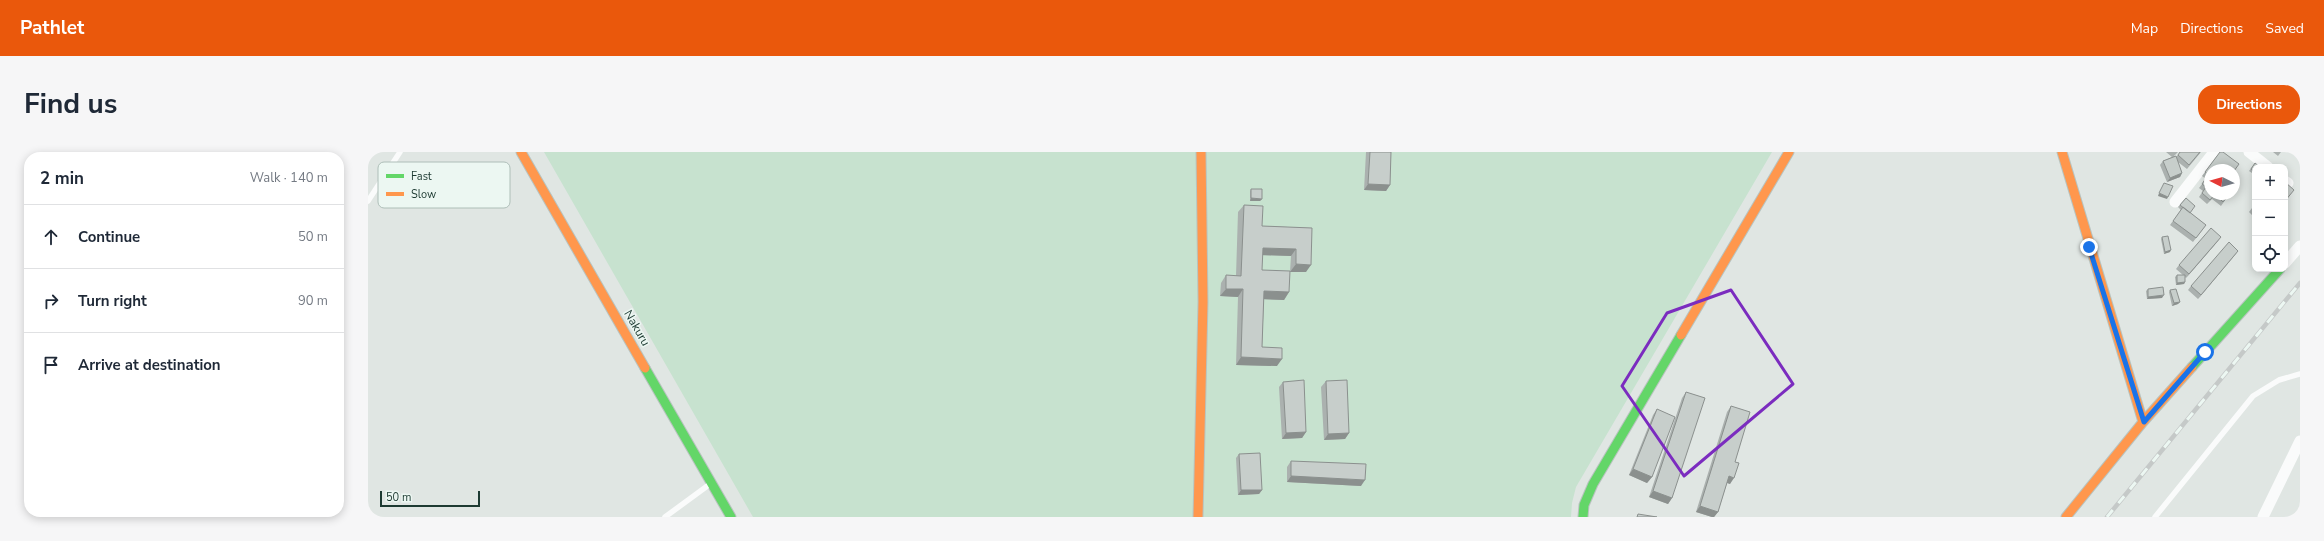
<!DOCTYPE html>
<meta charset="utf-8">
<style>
body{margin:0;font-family:"Nunito Sans",sans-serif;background:#f6f6f7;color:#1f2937}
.controls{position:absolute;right:12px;top:12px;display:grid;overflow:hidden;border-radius:8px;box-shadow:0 2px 10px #0003}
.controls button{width:36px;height:36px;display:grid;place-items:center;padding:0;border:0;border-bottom:1px solid #e0e1e3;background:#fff;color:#1f2937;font:20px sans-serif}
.compass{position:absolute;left:1836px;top:12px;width:36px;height:36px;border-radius:50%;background:#fff;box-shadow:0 2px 10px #0003;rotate:276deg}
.scale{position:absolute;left:12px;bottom:10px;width:100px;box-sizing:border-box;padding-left:4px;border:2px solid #1d3a32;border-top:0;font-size:11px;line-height:14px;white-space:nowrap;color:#1d3a32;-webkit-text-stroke:3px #ecf7f2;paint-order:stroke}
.stop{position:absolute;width:12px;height:12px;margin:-9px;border:3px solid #1a73e8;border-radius:50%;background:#fff}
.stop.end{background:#1a73e8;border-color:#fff;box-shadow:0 1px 4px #0008}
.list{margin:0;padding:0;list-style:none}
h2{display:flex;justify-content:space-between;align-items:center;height:52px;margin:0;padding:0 16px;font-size:17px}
h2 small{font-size:13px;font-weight:400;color:#747a83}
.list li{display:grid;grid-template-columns:26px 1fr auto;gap:12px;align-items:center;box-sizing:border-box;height:64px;padding:0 16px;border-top:1px solid #e0e1e3}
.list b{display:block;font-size:15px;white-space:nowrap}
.list em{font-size:13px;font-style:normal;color:#747a83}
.icon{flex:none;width:22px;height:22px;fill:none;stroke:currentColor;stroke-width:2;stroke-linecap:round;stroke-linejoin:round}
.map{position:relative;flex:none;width:1932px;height:365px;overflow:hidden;border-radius:16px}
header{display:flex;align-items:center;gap:24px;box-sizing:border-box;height:56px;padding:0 20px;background:#ea580c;color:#fff}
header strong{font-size:19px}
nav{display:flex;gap:22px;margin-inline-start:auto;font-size:14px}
.intro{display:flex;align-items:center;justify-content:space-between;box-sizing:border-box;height:96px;padding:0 24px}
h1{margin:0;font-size:28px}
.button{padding:10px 18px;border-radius:16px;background:#ea580c;color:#fff;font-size:14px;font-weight:700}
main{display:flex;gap:24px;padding:0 24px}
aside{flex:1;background:#fff;border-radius:16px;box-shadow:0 2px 10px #0003}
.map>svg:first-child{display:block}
.green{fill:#c7e2cf}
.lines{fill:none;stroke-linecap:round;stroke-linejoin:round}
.fast-casing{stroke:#b8c3bf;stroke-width:11}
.slow-casing{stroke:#b8c3bf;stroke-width:11}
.lane{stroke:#fafbfb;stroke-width:5.5}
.street{stroke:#fafbfb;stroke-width:11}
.fast{stroke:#63d668;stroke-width:9}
.slow{stroke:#ff974d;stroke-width:9}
.rail-casing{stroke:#c5c9c8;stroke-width:4.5}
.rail{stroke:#ecf7f2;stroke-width:3;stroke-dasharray:9;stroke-linecap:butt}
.wall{fill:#abb1af}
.shaded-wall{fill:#8b908e}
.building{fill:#c7cecb;stroke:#8b908e}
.route{stroke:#1a73e8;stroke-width:5}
.marked{fill:none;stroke:#7b2cbf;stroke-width:3;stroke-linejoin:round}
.labels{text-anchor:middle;stroke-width:3;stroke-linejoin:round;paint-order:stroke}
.street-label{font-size:12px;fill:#1d3a32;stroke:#ecf7f2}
.key{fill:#ecf7f2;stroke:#aebeb8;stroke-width:1}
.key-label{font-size:11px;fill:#1d3a32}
</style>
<header>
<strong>Pathlet</strong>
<nav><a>Map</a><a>Directions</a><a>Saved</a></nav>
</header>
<div class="intro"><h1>Find us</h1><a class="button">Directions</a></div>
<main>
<aside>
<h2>2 min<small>Walk · 140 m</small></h2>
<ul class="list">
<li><svg class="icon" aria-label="ahead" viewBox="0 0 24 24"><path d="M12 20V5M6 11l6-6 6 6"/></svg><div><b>Continue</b></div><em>50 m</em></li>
<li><svg class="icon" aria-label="right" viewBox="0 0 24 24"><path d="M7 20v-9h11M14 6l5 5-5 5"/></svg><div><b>Turn right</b></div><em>90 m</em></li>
<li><svg class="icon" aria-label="arrive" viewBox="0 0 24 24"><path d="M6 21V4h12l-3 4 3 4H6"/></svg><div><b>Arrive at destination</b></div></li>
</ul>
</aside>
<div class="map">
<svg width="1932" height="365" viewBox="0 0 1932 365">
<rect width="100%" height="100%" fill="#e0e6e3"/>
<path class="green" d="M 176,0 L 1404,0 L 1208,335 L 1204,351 L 1203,365 L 385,365 Z"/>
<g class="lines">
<defs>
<path id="fast" d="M 1824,215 L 1912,117
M 277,216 L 363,365
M 1215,365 L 1216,353 L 1225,332 L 1313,183"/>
<path id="slow" d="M 153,0 L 277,216
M 1694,0 L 1775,270
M 1313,183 L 1421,0
M 830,365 L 835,150 L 833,0
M 1698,365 L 1775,270 L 1824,215"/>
</defs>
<use href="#fast" class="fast-casing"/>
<use href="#slow" class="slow-casing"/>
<path class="lane" d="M 0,49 L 32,0
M 297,365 L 342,332
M 1787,365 L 1885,244 L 1911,228 L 1932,222"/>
<path class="street" d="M 1881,0 L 1900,15
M 1917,29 L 1920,31
M 1807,50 L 1846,0
M 1917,111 L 1932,94
M 1895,365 L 1932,289"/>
<use href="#fast" class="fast"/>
<use href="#slow" class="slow"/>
<defs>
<path id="rail" d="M 1739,365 L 1932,131"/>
</defs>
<use href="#rail" class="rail-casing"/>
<use href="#rail" class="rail"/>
</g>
<path class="wall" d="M 998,0 L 1023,0 L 1022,33 L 1018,39 L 996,38 Z
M 1798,0 L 1810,0 L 1806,4 L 1808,5 L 1812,0 L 1833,0 L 1819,17 L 1810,10 L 1814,21 L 1812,25 L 1799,30 L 1792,13 L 1795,9 L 1804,5 Z
M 1852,0 L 1842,18 L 1842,42 L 1860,44 L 1853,54 L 1844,47 L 1839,52 L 1831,45 L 1835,39 L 1831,36 L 1838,27 L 1834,24 Z
M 1905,0 L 1913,0 L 1910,4 Z
M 1887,11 L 1887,23 L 1881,19 Z
M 883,37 L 894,47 L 892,49 L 882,49 L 882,39 Z
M 1818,46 L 1822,61 L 1838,73 L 1825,90 L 1802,73 L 1813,58 L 1810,55 Z
M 1887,52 L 1887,66 L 1881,60 Z
M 876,53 L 894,74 L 944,76 L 938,120 L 922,120 L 923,104 L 894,103 L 894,118 L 921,140 L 916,148 L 896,147 L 894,195 L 909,214 L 868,213 L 870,145 L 852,144 L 853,131 L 858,123 L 868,124 L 870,60 Z
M 1794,85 L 1802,100 L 1796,102 L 1793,87 Z
M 1850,89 L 1818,126 L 1817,125 L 1817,130 L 1816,132 L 1808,133 L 1807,125 L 1809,123 L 1815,123 L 1808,117 L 1811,113 Z
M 1870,99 L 1830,147 L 1820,138 L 1823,134 Z
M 1780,137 L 1794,146 L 1779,147 L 1778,139 Z
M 1802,138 L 1812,150 L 1810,152 L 1804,154 L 1801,140 Z
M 958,229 L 981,281 L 977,287 L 956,288 L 953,235 Z
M 915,230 L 938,280 L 934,286 L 914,287 L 911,235 Z
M 1318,240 L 1304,346 L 1300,352 L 1281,345 L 1314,246 Z
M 1363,254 L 1367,310 L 1362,332 L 1359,331 L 1350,360 L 1346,365 L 1344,365 L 1328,360 L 1359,260 Z
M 1289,257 L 1284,325 L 1279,331 L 1261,323 L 1285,263 Z
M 871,302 L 894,338 L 891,342 L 870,343 L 868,306 Z
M 923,309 L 993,334 L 919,330 L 919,315 Z"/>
<path class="shaded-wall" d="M 1814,21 L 1812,25 L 1799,30 L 1802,26 Z
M 1000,32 L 1022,33 L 1018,39 L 996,38 Z
M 1791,41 L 1800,45 L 1799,47 L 1790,44 Z
M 883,46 L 894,47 L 892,49 L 882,49 Z
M 1853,85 L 1850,89 L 1818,126 L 1821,122 Z
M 895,96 L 928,97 L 923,104 L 890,103 Z
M 1803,98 L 1802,100 L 1796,102 L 1797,100 Z
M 1870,99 L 1867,103 L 1830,147 L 1833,143 Z
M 928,112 L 943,113 L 938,120 L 922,120 Z
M 1817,130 L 1816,132 L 1808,133 L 1809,131 Z
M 858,137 L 875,137 L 870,145 L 852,144 Z
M 896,139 L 921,140 L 916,148 L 891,147 Z
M 1796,143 L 1794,146 L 1779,147 L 1780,145 Z
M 1812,150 L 1810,152 L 1804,154 L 1806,151 Z
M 873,205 L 914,207 L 909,214 L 868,213 Z
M 938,280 L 934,286 L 914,287 L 918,281 Z
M 981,281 L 977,287 L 956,288 L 960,282 Z
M 1265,317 L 1284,325 L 1279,331 L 1261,323 Z
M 923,324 L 997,328 L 993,334 L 919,330 Z
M 1361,324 L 1366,326 L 1362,332 L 1357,330 Z
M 873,338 L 894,338 L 891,342 L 870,343 Z
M 1285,339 L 1304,346 L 1300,352 L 1281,345 Z
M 1332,354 L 1350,360 L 1346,365 L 1344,365 L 1328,360 Z"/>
<path class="building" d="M 1002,0 L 1023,0 L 1022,33 L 1000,32 Z
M 1812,0 L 1832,0 L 1821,13 L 1810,3 Z
M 1852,0 L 1855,0 L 1871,12 L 1866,19 L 1866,18 L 1842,18 L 1842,24 L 1837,20 Z
M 1808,4 L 1814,21 L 1802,26 L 1795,9 Z
M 1887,11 L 1892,15 L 1887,15 L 1887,20 L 1883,17 Z
M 1838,26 L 1842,29 L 1842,42 L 1858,42 L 1860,44 L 1855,50 L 1847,42 L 1842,48 L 1834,41 L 1838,35 L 1834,32 Z
M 1917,30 L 1926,38 L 1917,49 Z
M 1796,31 L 1805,34 L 1800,45 L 1791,41 Z
M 883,37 L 894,37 L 894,47 L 883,46 Z
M 1818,46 L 1827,54 L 1822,61 L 1812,53 Z
M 1887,52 L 1887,56 L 1885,54 Z
M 876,53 L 895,54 L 894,74 L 944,76 L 943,113 L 928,112 L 928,97 L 895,96 L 894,118 L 922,119 L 921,140 L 896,139 L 894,195 L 914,196 L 914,207 L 873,205 L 875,137 L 858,137 L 858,123 L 873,124 Z
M 1815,55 L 1838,73 L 1828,86 L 1805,69 Z
M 1843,76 L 1853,85 L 1821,122 L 1811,113 Z
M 1800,84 L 1803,98 L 1797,100 L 1794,85 Z
M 1861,90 L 1870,99 L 1833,143 L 1823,134 Z
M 1809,123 L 1817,123 L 1817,130 L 1809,131 Z
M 1795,135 L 1796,143 L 1780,145 L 1780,137 Z
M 1808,137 L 1812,150 L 1806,151 L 1802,138 Z
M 936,228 L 938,280 L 918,281 L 915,230 Z
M 979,228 L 981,281 L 960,282 L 958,229 Z
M 1318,240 L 1337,246 L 1304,346 L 1285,339 Z
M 1363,254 L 1382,260 L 1367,310 L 1371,311 L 1366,326 L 1361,324 L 1350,360 L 1332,354 Z
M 1289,257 L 1307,265 L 1284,325 L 1265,317 Z
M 892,301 L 894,338 L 873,338 L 871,302 Z
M 923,309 L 998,312 L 997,328 L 923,324 Z
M 1270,362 L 1289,365 L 1269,365 Z"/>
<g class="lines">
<path class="route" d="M 1721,95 L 1776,270 L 1837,200"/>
</g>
<path class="marked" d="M 1363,138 L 1425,232 L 1316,324 L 1254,234 L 1299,161 Z"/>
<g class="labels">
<g class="street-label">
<text transform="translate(269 176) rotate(60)" y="4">Nakuru</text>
</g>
</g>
<rect x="10" y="10" width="132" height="46" rx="6" class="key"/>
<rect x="18" y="22" width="18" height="4" fill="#63d668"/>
<rect x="18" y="40" width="18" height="4" fill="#ff974d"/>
<g class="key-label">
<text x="43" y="28">Fast</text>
<text x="43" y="46">Slow</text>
</g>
</svg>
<div class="controls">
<button>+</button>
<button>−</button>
<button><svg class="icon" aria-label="locate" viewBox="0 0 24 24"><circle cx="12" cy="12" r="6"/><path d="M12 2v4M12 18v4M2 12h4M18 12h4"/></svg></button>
</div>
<svg class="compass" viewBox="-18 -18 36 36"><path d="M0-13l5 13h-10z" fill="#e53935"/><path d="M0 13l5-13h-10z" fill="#747a83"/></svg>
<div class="scale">50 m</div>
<div class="stop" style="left:1837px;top:200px"></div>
<div class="stop end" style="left:1721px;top:95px"></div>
</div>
</main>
